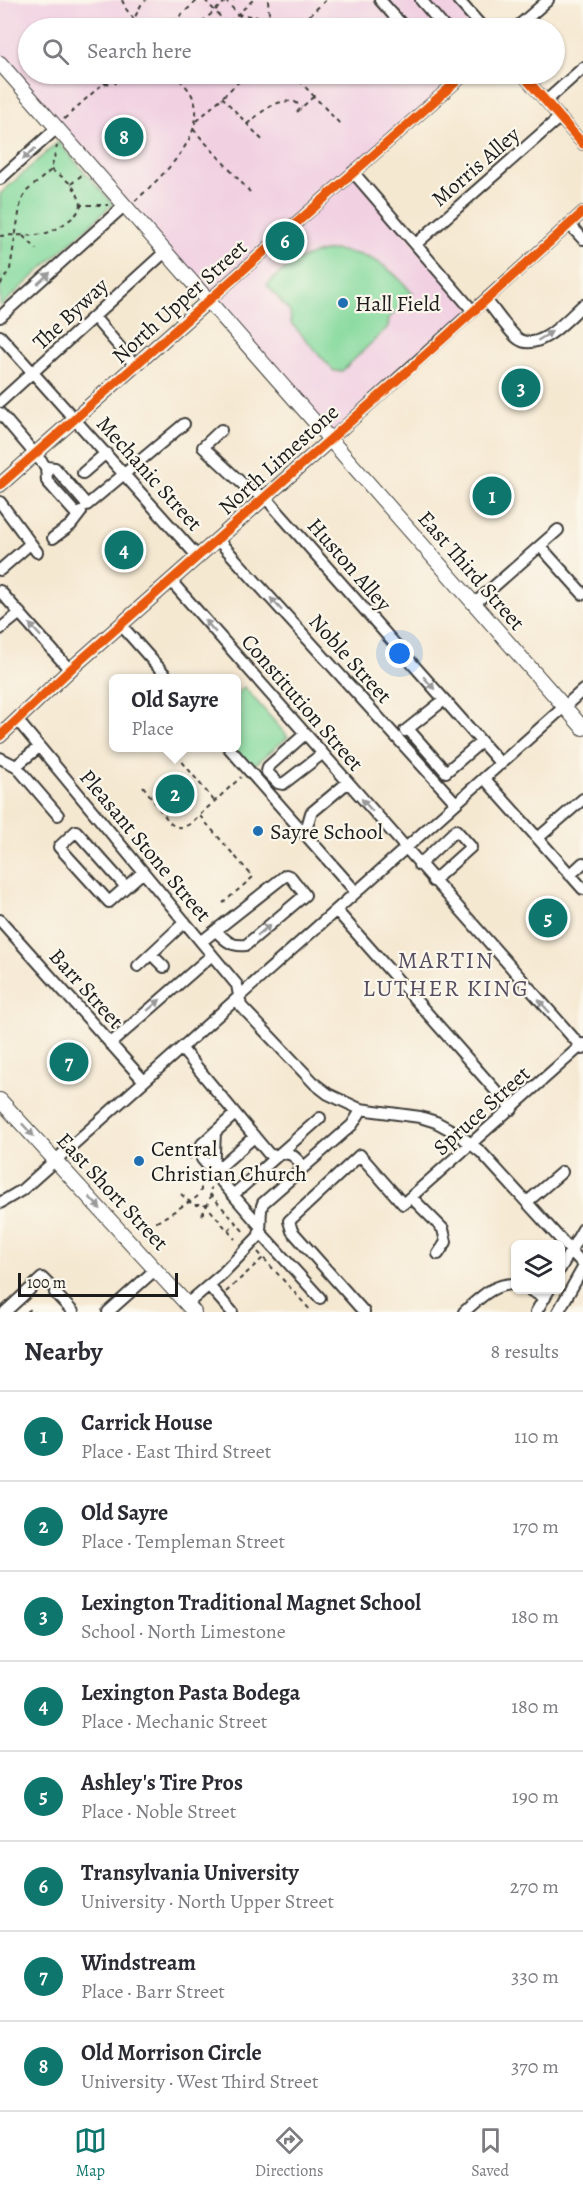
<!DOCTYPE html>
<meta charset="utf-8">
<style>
body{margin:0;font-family:Alegreya,serif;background:#f2f2f3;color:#2b2b33}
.controls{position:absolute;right:18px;bottom:18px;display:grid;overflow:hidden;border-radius:9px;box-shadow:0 2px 4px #0004}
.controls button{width:54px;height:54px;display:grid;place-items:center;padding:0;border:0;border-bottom:2px solid #e1e1e2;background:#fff;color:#2b2b33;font:30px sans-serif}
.scale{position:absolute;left:18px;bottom:15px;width:160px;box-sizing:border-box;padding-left:6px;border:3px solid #1c1c1c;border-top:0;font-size:16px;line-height:21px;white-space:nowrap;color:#1c1c1c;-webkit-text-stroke:4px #fbf7ec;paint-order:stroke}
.you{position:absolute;left:400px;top:654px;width:21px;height:21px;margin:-15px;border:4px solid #fff;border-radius:50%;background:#1a73e8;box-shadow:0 0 0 9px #1a73e833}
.badge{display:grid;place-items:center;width:39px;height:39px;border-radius:50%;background:#0f766e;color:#fff;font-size:20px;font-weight:700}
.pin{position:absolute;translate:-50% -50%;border:3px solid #fff;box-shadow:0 2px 6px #0006}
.popup{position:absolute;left:109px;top:674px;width:132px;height:78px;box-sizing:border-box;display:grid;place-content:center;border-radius:9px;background:#fff;filter:drop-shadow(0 2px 4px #0005);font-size:20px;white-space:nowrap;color:#7c7c81}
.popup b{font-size:22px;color:#2b2b33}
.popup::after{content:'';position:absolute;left:50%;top:100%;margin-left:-12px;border:12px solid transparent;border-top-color:#fff}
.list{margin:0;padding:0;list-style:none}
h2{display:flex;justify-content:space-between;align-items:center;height:78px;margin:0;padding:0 24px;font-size:26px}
h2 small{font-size:20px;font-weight:400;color:#7c7c81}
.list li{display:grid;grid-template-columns:39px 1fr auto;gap:18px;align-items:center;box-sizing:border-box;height:90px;padding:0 24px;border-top:2px solid #e1e1e2}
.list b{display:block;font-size:22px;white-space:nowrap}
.list p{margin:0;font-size:20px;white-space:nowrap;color:#7c7c81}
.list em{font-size:20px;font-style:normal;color:#7c7c81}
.icon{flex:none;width:33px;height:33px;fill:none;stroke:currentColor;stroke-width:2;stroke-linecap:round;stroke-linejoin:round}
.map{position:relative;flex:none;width:583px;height:1312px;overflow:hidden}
.search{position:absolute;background:#fff;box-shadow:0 2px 4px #0004;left:18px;right:18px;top:18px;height:66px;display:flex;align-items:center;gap:15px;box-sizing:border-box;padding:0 21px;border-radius:33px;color:#7c7c81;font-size:22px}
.sheet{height:798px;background:#fff}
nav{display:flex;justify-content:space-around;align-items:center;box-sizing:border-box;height:84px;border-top:2px solid #e1e1e2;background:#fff;font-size:16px;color:#7c7c81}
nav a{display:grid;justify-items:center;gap:3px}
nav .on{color:#0f766e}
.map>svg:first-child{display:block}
.built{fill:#f1d0e2}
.green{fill:#84d99c;stroke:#507a5c;stroke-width:1.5}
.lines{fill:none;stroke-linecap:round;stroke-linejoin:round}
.minor-casing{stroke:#3d3b37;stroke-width:14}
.major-casing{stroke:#3d3b37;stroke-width:16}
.path{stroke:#3d3b37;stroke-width:2;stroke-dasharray:4.5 4.5;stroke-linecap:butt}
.minor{stroke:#fff;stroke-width:10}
.major{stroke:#fff;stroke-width:14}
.cycleway-casing{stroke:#fbf7ec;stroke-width:13}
.cycleway{stroke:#e8590c;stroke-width:9}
.oneway{fill:#999}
.poi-dot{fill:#1f6fb2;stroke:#fbf7ec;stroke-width:2}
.labels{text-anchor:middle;stroke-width:4.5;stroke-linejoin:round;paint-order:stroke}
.street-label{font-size:22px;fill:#1c1c1c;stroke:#fbf7ec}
.poi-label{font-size:22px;fill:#1c1c1c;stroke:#fbf7ec;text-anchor:start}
.neighbourhood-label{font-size:24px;letter-spacing:1.5px;fill:#564d60;stroke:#fbf7ec}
</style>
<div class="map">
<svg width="583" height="1312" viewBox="0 0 583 1312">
<rect width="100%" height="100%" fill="#fbf7ec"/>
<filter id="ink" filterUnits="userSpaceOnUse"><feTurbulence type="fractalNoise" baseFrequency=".0167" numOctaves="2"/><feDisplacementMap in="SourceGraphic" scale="12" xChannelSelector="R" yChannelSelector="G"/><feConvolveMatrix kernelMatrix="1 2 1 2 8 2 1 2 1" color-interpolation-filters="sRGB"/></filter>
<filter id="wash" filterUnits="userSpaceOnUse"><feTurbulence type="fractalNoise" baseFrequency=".008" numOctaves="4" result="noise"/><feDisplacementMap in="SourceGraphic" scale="24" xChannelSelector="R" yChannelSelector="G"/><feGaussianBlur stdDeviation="1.35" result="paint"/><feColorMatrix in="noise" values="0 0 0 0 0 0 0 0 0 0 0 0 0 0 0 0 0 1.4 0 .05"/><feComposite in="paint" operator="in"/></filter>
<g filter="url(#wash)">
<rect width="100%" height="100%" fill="#f5e8d1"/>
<path class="built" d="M 0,0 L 457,0 L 482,28 L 28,28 L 28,74 L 462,74 L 352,171 L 473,311 L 331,439 L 0,63 Z"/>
<path class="green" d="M 58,142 L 113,204 L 0,307 L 0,194 Z
M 335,250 C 372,254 390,266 413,294 L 389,318 L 388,327 L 342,371 L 334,371 L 291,323 L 290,312 L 267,285 C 286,266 307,251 335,250 Z
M 244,687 L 288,737 L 251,768 L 233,748 L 237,748 L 237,693 Z"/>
</g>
<g filter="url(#ink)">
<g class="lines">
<defs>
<path id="minor" d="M 380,0 L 405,28
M 421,0 L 445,28
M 458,0 L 483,28
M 516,28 L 548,0
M 522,74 L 583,144
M 546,101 L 583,68
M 353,172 L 473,311
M 0,179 L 57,128
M 569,224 L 583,239
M 416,244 L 560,117
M 209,300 L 465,74
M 486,300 C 496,312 505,326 516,337 C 537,356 568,318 583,305
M 0,317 L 125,205
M 94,317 L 135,365
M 0,336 L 198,557
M 0,402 L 166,251
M 0,413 L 46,467 L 55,468 L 87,505 L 184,424
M 221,430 L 203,447 L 247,488 L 265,497 L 501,764
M 331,439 L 583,212
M 46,467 L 47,481 L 78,516
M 83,473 L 106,453
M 0,502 L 37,552
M 53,538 L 71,525 L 81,512
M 217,539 L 456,803
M 540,546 L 583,594
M 0,570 L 30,544
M 171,581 L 583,1049
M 0,591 L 70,670
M 474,604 L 558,530
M 121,625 L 168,678
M 0,629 L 20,613
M 18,721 L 237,985 L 241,1006 L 315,1084 L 328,1094 L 360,1109 L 420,1117 L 436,1122 L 458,1134 L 481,1152 L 583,1264
M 408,729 L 446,772 L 481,742
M 405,731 L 444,700
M 305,734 L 268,767 L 267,772 L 278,783 L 283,784 L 322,754
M 229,748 L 356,892
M 0,758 L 16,766 L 39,747
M 16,766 L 58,815
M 484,778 L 583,889
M 305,834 L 311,813 L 347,783
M 538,838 L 583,799
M 419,865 L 456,830 L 471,847 L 433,881
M 570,875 L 583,863
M 126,887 L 76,831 L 59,847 L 109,902 L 143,872
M 336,910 L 512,1109
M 0,920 L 144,1081
M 201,942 L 286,875 L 291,877 L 305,895 L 246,945 C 232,947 226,941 216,931
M 151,954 L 164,967
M 138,966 L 185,922
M 110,1044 L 212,955
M 181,1048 L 268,1153 L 272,1156 C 290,1151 292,1153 304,1167
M 202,1144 L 235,1114
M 202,1159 L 260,1226
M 213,1173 L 254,1137
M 213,1173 L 215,1132
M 233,1195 L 320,1118
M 411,1197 L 443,1229 L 446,1242 L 438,1254
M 527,1202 L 562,1172
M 0,1203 L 22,1190 L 583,690
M 260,1232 L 320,1298
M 560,1269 L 583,1229
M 209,1286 L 232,1312
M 530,1290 L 545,1298
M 55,1293 L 73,1312
M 187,1304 L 222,1274 L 258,1237 C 263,1227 258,1214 263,1203 L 352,1125 L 362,1109
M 5,1312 L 42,1278 L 49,1285
M 108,1312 L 156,1269
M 364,1312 L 292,1231 L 289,1221 L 360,1155 L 403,1204 L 583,1044
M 464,1312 C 480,1298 493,1283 516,1284
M 536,1312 L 549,1290
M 558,1312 L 583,1268"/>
<path id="major" d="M 0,63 L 583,728
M 0,485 L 209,300
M 0,736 L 73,667 L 331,439
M 0,1100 L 194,1312"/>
</defs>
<use href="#minor" class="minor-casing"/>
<use href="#major" class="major-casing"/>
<path class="path" d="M 122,0 L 126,9 L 141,28
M 205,0 L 227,24 L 253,0
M 225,0 L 251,28
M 233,0 L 234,0
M 268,0 L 270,28
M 237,14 L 326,27
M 122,28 L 134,19 L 141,5 L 146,0
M 166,28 L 198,0
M 195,28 L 227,0
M 296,28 L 326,0
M 293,74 L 341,125
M 114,80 L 118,88
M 104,84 L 115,74
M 222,97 L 265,143
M 297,112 L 314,96
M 64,119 L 99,87 L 130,74
M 197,121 L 247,74
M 247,124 C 261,113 275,98 295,102 L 302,107
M 193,129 L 250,192
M 51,170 C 66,178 77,187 81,205
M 71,184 L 83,174
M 135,201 C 161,177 217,128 188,89 C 183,83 178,77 171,74
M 0,236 C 26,233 42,241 65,223 C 73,218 78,214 81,205 L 108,205
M 23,236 L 37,249
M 0,285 L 10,269 L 21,201 L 27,191 L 51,170 L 57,146
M 171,748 L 215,802
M 143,786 L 170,823 C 177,829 184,828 191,823 L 241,777
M 200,816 L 253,877 L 223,903
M 191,1159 L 184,1151 L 192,1143
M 181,1194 L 193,1205 L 206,1205 L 235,1239
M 210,1194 L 245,1233
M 202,1215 L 210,1199 L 211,1187
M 228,1230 L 236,1223
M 141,1232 L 197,1197 L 201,1190 L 201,1174
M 258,1252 L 312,1312
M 226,1292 L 264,1257
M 27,1312 L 31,1309 L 34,1312"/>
<use href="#minor" class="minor"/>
<use href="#major" class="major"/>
<defs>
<path id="cycleway" d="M 522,74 L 583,144
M 0,485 L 465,74
M 0,736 L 73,667 L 412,367 L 583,212"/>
</defs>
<use href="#cycleway" class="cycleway-casing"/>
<use href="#cycleway" class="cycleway"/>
</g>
<defs><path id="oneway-solid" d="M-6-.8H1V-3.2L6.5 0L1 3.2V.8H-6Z" transform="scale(1.5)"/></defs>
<g class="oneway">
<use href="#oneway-solid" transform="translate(29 154) rotate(138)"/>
<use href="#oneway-solid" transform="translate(44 278) rotate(-42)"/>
<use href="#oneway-solid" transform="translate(545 336) rotate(-32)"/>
<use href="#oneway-solid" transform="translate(276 604) rotate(-132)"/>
<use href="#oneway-solid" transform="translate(210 626) rotate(-131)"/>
<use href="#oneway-solid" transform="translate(35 630) rotate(-132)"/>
<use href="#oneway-solid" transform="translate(429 683) rotate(49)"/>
<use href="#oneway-solid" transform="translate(367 805) rotate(-131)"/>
<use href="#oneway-solid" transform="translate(264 930) rotate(-40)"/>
<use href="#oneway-solid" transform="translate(154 1005) rotate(-41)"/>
<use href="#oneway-solid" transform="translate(544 1006) rotate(-132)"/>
<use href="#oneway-solid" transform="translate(28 1130) rotate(47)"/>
<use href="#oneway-solid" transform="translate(95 1203) rotate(47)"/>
</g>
</g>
<g class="poi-dot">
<circle cx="343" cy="303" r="6"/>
<circle cx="258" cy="831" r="6"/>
<circle cx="139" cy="1161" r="6"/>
</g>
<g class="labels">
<g class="street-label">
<text transform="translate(475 166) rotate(-41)" y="8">Morris Alley</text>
<text transform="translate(179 301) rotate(-42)" y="8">North Upper Street</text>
<text transform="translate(70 313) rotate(-43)" y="8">The Byway</text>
<text transform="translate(278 459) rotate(-42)" y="8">North Limestone</text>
<text transform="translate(150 473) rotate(48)" y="8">Mechanic Street</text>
<text transform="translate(350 564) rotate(49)" y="8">Huston Alley</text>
<text transform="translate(472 570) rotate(49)" y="8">East Third Street</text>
<text transform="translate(351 658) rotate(48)" y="8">Noble Street</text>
<text transform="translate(303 702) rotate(49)" y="8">Constitution Street</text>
<text transform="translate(146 845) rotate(50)" y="8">Pleasant Stone Street</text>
<text transform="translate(87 988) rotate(48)" y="8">Barr Street</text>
<text transform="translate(481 1110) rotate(-42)" y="8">Spruce Street</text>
<text transform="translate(113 1191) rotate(47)" y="8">East Short Street</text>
</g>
<g class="poi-label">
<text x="355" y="311">Hall Field</text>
<text x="270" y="839">Sayre School</text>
<text x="151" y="1156">Central<tspan x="151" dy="25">Christian Church</tspan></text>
</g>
<g class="neighbourhood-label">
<text x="446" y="968">MARTIN<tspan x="446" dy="28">LUTHER KING</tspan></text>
</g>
</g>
</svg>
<div class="controls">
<button><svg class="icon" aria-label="layers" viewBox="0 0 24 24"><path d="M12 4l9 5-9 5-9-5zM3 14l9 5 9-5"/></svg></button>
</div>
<div class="scale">100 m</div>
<div class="you"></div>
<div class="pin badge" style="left:492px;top:496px">1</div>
<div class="pin badge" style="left:175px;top:794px">2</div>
<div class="popup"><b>Old Sayre</b>Place</div>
<div class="pin badge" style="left:521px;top:388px">3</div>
<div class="pin badge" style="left:124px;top:550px">4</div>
<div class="pin badge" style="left:548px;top:918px">5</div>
<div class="pin badge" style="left:285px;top:241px">6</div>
<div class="pin badge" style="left:69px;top:1062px">7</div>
<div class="pin badge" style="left:124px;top:137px">8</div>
<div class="search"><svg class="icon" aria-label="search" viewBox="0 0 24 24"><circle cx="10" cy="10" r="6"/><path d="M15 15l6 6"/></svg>Search here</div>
</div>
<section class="sheet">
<h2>Nearby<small>8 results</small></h2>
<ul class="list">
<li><span class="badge">1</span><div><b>Carrick House</b><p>Place · East Third Street</p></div><em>110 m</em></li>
<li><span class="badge">2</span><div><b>Old Sayre</b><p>Place · Templeman Street</p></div><em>170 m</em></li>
<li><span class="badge">3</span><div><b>Lexington Traditional Magnet School</b><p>School · North Limestone</p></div><em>180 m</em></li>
<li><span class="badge">4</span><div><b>Lexington Pasta Bodega</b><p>Place · Mechanic Street</p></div><em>180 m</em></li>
<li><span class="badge">5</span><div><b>Ashley's Tire Pros</b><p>Place · Noble Street</p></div><em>190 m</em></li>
<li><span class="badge">6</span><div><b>Transylvania University</b><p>University · North Upper Street</p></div><em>270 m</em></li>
<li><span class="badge">7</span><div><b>Windstream</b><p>Place · Barr Street</p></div><em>330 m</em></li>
<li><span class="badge">8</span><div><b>Old Morrison Circle</b><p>University · West Third Street</p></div><em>370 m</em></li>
</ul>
</section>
<nav>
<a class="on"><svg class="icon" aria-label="map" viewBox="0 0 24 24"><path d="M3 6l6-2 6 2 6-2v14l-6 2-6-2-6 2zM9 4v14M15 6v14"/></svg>Map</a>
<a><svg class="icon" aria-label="directions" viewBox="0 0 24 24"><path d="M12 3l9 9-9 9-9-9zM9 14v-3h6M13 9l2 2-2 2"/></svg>Directions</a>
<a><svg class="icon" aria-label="saved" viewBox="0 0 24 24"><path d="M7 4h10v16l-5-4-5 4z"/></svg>Saved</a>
</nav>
